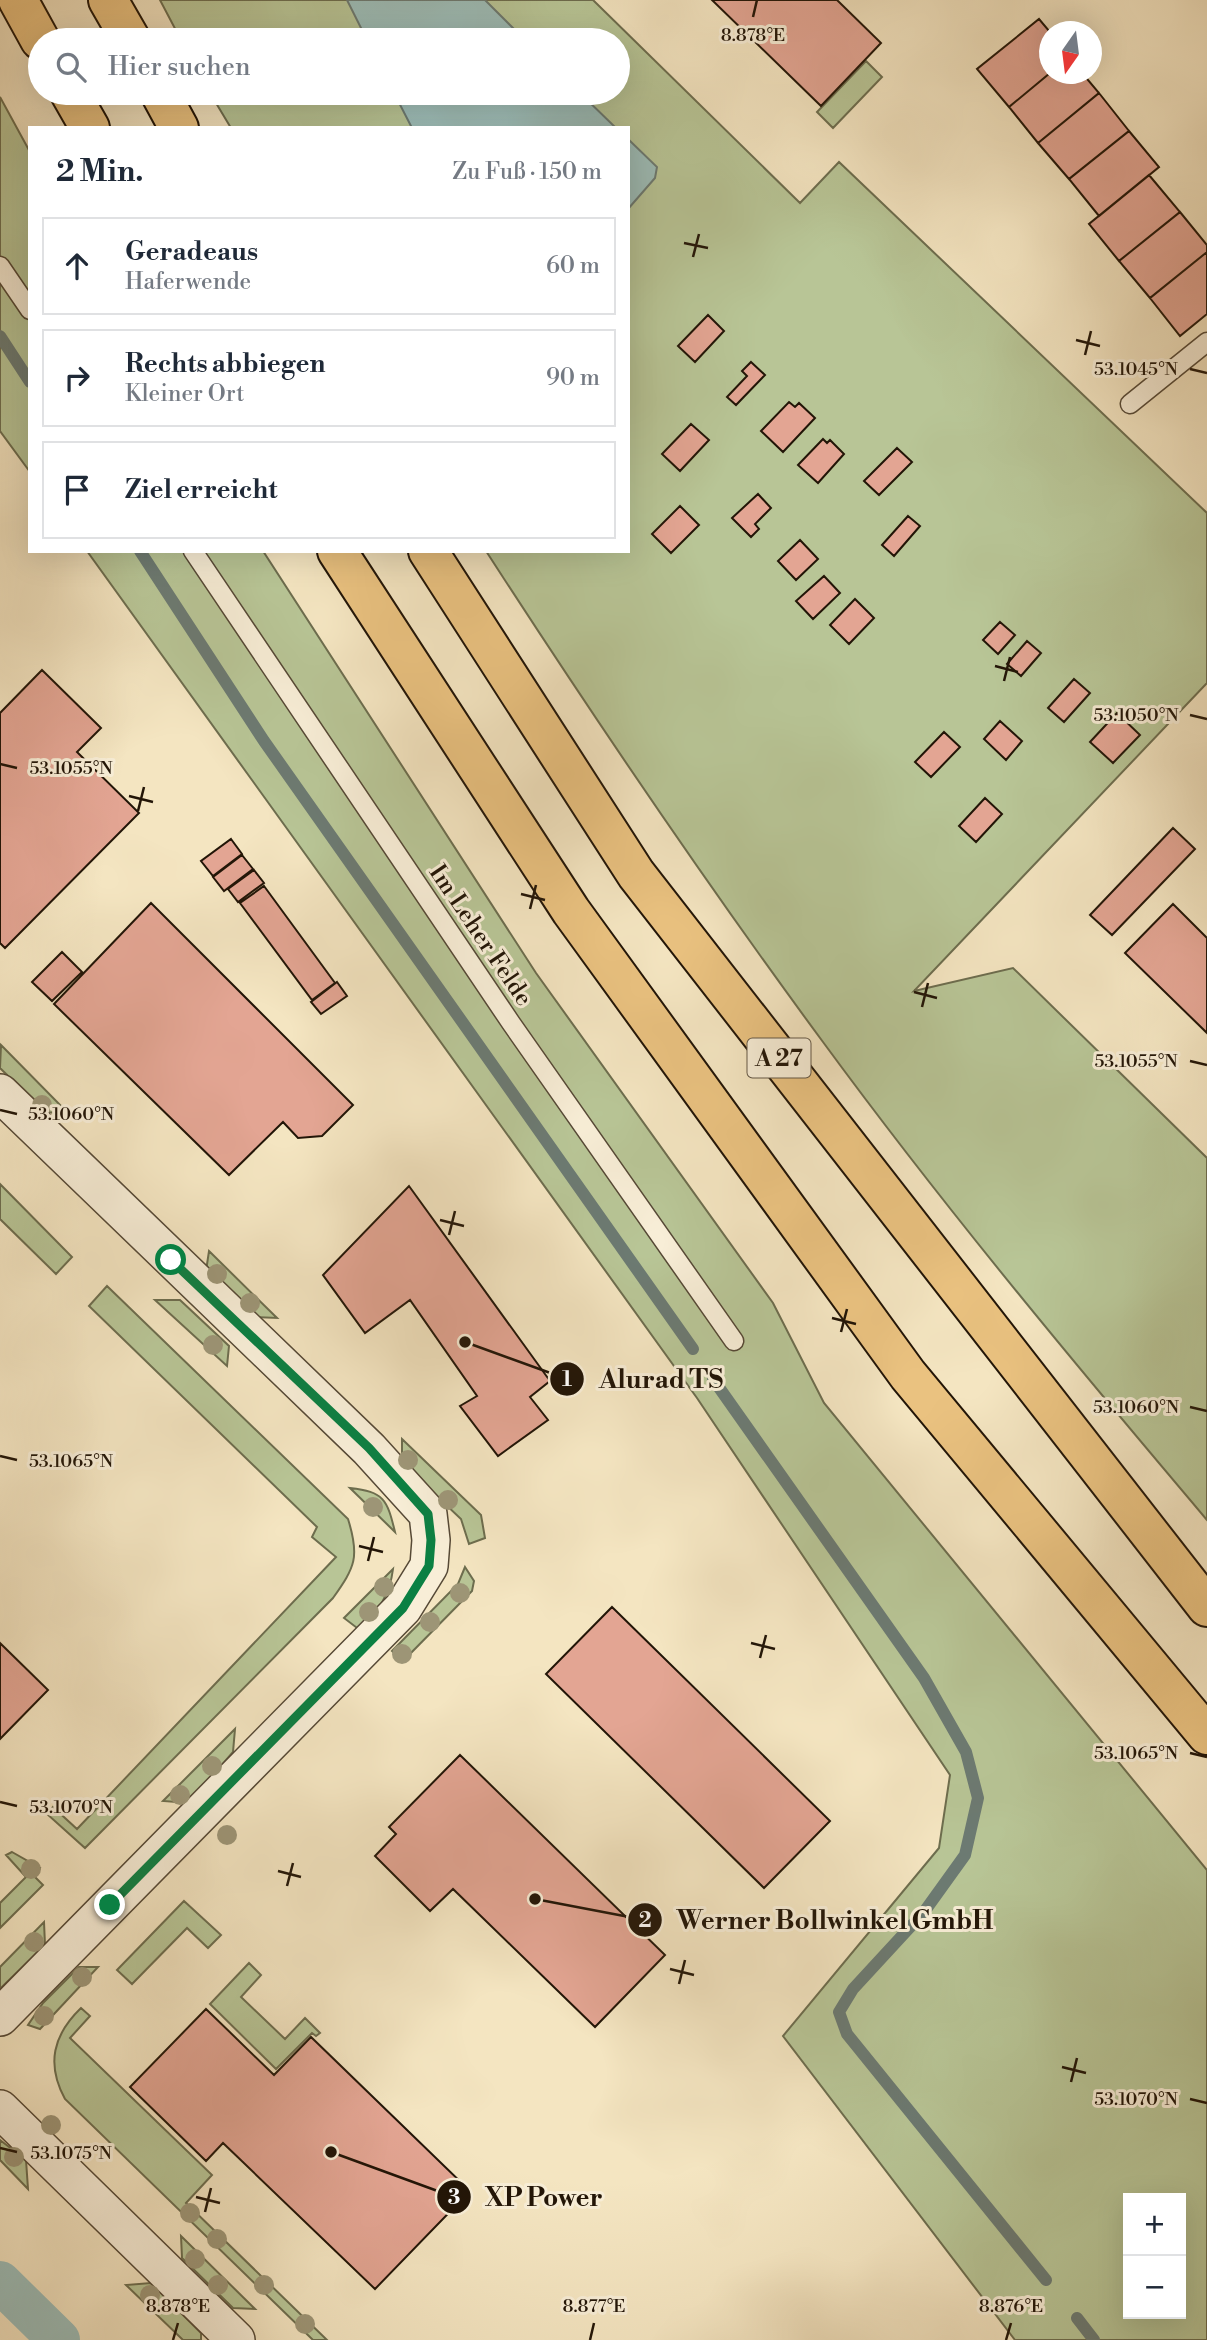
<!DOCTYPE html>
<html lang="de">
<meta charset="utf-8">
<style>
body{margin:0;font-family:"Libre Bodoni",serif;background:#f2f2f3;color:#1f2937}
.controls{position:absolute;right:21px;bottom:21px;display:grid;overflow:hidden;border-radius:0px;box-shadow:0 7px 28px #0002}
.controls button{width:63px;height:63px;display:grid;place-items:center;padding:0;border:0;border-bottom:2px solid #e0e1e3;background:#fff;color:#1f2937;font:35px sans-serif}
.compass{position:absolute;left:1039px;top:21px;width:63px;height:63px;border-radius:50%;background:#fff;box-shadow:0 7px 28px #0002;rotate:194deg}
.stop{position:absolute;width:21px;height:21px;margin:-16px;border:5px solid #0b8043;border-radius:50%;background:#fff}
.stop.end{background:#0b8043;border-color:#fff;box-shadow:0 2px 7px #0008}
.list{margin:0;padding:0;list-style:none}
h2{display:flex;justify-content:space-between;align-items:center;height:91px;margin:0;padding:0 28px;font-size:30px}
h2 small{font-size:23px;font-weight:400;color:#747a83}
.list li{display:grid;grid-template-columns:46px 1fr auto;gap:21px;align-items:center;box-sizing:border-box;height:98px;margin:0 14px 14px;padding:0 14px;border:2px solid #e0e1e3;border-radius:0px}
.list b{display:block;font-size:26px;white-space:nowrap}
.list p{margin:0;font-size:23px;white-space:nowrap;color:#747a83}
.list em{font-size:23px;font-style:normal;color:#747a83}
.icon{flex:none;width:38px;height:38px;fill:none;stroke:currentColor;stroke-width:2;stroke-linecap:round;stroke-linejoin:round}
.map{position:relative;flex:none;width:1207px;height:2340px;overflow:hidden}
.search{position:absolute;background:#fff;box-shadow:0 7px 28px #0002;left:28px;top:28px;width:602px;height:77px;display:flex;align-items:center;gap:18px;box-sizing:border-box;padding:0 24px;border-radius:38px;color:#747a83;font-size:26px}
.panel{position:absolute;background:#fff;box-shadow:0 7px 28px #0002;left:28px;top:126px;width:602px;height:427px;border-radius:0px}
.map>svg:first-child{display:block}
.green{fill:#b8c596;stroke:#6d6d4e;stroke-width:2;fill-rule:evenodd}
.water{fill:#9dbeb9;stroke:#6c7a72;stroke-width:2}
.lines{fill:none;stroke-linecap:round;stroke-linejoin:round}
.stream{stroke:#6c7a72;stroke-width:12}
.canal{stroke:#9dbeb9;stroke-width:42}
.building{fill:#e3a593;stroke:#221507;stroke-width:2}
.lane-casing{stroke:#564936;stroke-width:21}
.street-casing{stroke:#564936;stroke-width:40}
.highway-casing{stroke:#221507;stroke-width:42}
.lane{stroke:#f8eed7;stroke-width:18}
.street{stroke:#f8eed7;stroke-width:37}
.highway{stroke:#eac280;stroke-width:38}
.tree{fill:#9d9576}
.route{stroke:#0b8043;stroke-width:9}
.ticks{fill:none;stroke:#221507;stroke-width:2.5}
.labels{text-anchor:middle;stroke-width:6;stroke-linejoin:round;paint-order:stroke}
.shield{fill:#f8eed7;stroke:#625645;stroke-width:2}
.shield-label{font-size:23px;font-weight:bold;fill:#221507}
.street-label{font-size:24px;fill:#221507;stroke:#f8eed7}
.ticks-label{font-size:18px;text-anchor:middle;fill:#221507;stroke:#f8eed7;stroke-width:6;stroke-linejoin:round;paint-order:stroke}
.leader{fill:none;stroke:#221507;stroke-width:2.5}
.callout-dot{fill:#221507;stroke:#f8eed7;stroke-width:2.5}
.mark-label{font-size:21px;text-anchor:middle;font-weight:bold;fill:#fff}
.callout-label{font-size:26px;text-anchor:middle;font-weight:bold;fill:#221507;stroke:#f8eed7;stroke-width:6;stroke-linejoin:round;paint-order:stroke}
</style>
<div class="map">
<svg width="1207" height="2340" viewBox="0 0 1207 2340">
<rect width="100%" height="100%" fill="#f4e5c1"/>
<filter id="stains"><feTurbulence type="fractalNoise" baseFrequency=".00286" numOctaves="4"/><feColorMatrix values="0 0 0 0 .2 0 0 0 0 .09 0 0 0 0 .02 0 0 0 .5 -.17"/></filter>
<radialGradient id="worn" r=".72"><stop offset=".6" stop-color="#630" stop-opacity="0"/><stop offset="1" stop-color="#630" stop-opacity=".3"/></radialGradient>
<path class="green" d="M 160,0 L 593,0 L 800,203 L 839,162 L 1207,513 L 1207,683 L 914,991 L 1013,968 L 1207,1158 L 1207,1520 C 1075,1364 944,1207 823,1042 C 705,882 594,718 486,551 L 628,551 L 628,128 L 231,128 L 210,93 L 618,93 L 618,40 L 181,40 Z
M 866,61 L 882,77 L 833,128 L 817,112 Z
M 0,97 L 30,152 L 30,472 L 0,431 Z
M 87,551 L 263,551 L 536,973 L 773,1303 L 824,1403 L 1207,1870 L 1207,2340 L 1015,2340 L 783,2036 L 939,1848 L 950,1775 L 697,1398 ZM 1128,2198 L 1181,2198 L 1181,2314 L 1128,2314 Z
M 1,1045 L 69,1114 L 45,1112 L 0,1068 Z
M 0,1184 L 72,1257 L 56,1274 L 0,1219 Z
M 209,1251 L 277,1318 L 253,1317 L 206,1271 Z
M 107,1286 L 348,1519 C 360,1557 355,1567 333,1598 L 85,1848 L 47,1814 L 53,1807 L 77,1829 L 336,1557 L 312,1537 L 317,1527 L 89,1306 Z
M 155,1300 L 180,1300 L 229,1346 L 227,1366 Z
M 402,1439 L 481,1515 L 485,1538 L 469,1544 L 461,1519 L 402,1463 Z
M 350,1488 C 384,1492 387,1499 395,1532 Z
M 465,1567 L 474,1581 L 472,1591 L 403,1661 L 392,1651 L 458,1584 Z
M 393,1569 C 390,1595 377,1612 361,1631 L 344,1618 Z
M 235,1729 L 233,1752 L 189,1803 L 163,1801 Z
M 12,1852 L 40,1868 L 35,1877 L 43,1885 L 0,1928 L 0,1903 L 26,1877 L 6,1855 Z
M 184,1901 L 221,1935 L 208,1948 L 187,1928 L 132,1984 L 117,1970 Z
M 44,1922 L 45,1945 L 0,1989 L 0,1967 Z
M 249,1963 L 261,1975 L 241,1997 L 285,2039 L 305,2018 L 320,2033 L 316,2036 L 312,2033 L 276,2069 L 210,2004 Z
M 79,1967 L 98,1967 L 40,2029 L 28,2025 L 43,2003 Z
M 81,2008 L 90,2016 L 70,2038 L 212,2175 L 186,2203 L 327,2340 L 313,2340 L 65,2099 C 46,2064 53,2035 81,2008 Z
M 0,2140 L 26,2160 L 28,2189 L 0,2160 Z
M 181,2236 L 255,2309 L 233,2308 L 182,2258 Z
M 151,2283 L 201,2333 L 201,2340 L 183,2340 L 126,2285 Z"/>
<path class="water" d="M 347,0 L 485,0 L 525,40 L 367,40 Z
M 394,93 L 580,93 L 616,128 L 412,128 Z
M 628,139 L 657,167 L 655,178 L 628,209 Z"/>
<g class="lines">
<path class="stream" d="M 0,336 L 30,382
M 140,551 L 264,741 L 693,1349
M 713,1379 L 924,1678 L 966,1752 L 978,1798 L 965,1855 L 924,1912 L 853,1989 L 839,2012 L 847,2034 L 1046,2280
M 1077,2318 L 1094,2340"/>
<path class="canal" d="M 0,2282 L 59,2340"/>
</g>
<path class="building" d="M 712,0 L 837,0 L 881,43 L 821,106 Z
M 1039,19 L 1050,32 L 1050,73 L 1009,107 L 977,69 Z
M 1050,73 L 1083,74 L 1099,93 L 1038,143 L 1009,107 Z
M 1099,93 L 1129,131 L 1069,179 L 1038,143 Z
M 1129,131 L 1159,167 L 1099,216 L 1069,179 Z
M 1149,175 L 1180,212 L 1119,261 L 1089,224 Z
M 1180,212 L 1207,245 L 1207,252 L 1150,298 L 1119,261 Z
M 1207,252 L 1207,314 L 1180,336 L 1150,298 Z
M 708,315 L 724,331 L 695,362 L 678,346 Z
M 751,362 L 765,375 L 736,405 L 727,397 L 747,376 L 742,371 Z
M 789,402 L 795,407 L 799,403 L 815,418 L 783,452 L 761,431 Z
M 691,424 L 709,440 L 680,471 L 662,454 Z
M 823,439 L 827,443 L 830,440 L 844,454 L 818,483 L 798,465 Z
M 897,448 L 912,462 L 879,495 L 864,481 Z
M 758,494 L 771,508 L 755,524 L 759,529 L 751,537 L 732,518 Z
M 680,506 L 699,525 L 671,553 L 652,534 Z
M 908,516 L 920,526 L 894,556 L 882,545 Z
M 800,540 L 818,559 L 796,580 L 778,561 Z
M 824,576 L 840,593 L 813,619 L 796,601 Z
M 855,599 L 874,618 L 849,644 L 830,625 Z
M 1000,622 L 1015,635 L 998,654 L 983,640 Z
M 1027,641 L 1041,653 L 1021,676 L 1007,664 Z
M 42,670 L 101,728 L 77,752 L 139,813 L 5,948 L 0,943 L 0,713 Z
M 1074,679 L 1090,693 L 1064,722 L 1048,708 Z
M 1117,713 L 1140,735 L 1113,763 L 1090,742 Z
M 1000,721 L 1022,741 L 1006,760 L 984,739 Z
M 944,732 L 960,747 L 931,777 L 915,762 Z
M 985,798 L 1002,814 L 976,842 L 959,826 Z
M 1173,828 L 1195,849 L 1112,935 L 1090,915 Z
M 231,839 L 242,854 L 213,876 L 201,861 Z
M 242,855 L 253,869 L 224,891 L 213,877 Z
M 254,870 L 264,883 L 238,902 L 228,889 Z
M 264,886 L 335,983 L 312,1000 L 240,903 Z
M 151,903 L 353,1105 L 322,1136 L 298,1138 L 283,1122 L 229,1175 L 54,1004 Z
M 1173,904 L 1207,938 L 1207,1033 L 1125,953 Z
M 62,952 L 82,972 L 52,1001 L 32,982 Z
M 337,982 L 347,996 L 321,1014 L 311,1002 Z
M 409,1186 L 550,1381 L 530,1397 L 548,1420 L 498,1456 L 460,1406 L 477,1396 L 410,1300 L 365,1333 L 323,1275 Z
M 612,1607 L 830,1821 L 764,1888 L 546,1674 Z
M 0,1643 L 48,1690 L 0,1739 Z
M 460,1755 L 665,1955 L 595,2027 L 453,1889 L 430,1911 L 375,1856 L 396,1834 L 389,1827 Z
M 206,2009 L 274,2075 L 311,2037 L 470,2191 L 375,2289 L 223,2143 L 206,2161 L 130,2087 Z"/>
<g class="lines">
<defs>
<path id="lane" d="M 0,266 L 30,310
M 1130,404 L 1207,342
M 193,551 L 511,1023 L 734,1341"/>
<path id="street" d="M 0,1093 L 369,1449 L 428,1514 L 431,1540 L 429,1566 L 403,1608 L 0,2017
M 0,2109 L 236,2340"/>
<path id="highway" d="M 18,0 L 40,40
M 108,0 L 131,40
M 70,93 L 90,128
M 160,93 L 179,128
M 337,551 L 571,911 L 908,1375 L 1207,1735
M 428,551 L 636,874 L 1207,1607"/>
</defs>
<use href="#lane" class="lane-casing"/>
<use href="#street" class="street-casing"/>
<use href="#highway" class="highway-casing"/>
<use href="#lane" class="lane"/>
<use href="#street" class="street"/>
<use href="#highway" class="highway"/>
</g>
<g class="tree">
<circle cx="42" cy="1105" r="10"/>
<circle cx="217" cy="1274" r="10"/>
<circle cx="250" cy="1303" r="10"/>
<circle cx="213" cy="1345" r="10"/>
<circle cx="408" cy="1460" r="10"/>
<circle cx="448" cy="1500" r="10"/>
<circle cx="373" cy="1507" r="10"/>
<circle cx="384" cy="1587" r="10"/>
<circle cx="460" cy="1593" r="10"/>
<circle cx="369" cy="1612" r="10"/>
<circle cx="430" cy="1622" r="10"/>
<circle cx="402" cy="1654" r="10"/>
<circle cx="212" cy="1766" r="10"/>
<circle cx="180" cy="1795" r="10"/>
<circle cx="227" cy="1835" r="10"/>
<circle cx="31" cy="1869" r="10"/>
<circle cx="34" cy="1942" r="10"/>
<circle cx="82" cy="1977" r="10"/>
<circle cx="44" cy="2016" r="10"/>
<circle cx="51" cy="2125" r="10"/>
<circle cx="14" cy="2157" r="10"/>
<circle cx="190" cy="2213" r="10"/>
<circle cx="217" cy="2239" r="10"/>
<circle cx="195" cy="2259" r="10"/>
<circle cx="218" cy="2285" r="10"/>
<circle cx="264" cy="2285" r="10"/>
<circle cx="150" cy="2295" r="10"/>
<circle cx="305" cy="2324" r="10"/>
</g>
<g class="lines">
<path class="route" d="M 110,1905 L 403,1608 L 429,1566 L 431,1540 L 428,1514 L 369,1448 L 171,1260"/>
</g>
<path class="ticks" d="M 753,17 L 757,0M 684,243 L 708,248M 693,257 L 699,234M 1076,340 L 1100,346M 1085,355 L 1091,331M 1190,369 L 1207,373M 995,666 L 1018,672M 1004,681 L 1010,657M 1190,715 L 1207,719M 0,764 L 17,768M 129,796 L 153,802M 138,811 L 144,787M 521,894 L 545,900M 530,909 L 536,885M 914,992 L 937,998M 922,1007 L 928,983M 1190,1061 L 1207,1065M 0,1110 L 17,1114M 440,1220 L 464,1226M 449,1235 L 455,1211M 832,1318 L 856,1324M 841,1332 L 847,1309M 1190,1407 L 1207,1411M 0,1456 L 17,1460M 359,1546 L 383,1552M 368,1561 L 374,1537M 751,1643 L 775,1649M 760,1658 L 766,1635M 1190,1753 L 1207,1757M 0,1802 L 17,1806M 278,1871 L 301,1877M 287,1886 L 293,1863M 670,1969 L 694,1975M 679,1984 L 685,1960M 1062,2067 L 1086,2073M 1071,2082 L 1077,2058M 1190,2099 L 1207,2103M 0,2148 L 17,2152M 196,2197 L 220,2203M 205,2212 L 211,2188M 173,2340 L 178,2323M 590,2340 L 594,2323M 1006,2340 L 1011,2323"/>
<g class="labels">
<rect class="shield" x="747.5" y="1038.5" width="63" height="39" rx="5"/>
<g class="shield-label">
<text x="779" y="1066">A 27</text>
</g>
<g class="street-label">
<text transform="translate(481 935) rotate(56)" y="8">Im Leher Felde</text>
</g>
</g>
<g class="ticks-label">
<text x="753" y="41">8.878°E</text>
<text x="1136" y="375">53.1045°N</text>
<text x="1136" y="721">53.1050°N</text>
<text x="71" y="774">53.1055°N</text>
<text x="1136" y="1067">53.1055°N</text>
<text x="71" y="1120">53.1060°N</text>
<text x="1136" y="1413">53.1060°N</text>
<text x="71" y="1467">53.1065°N</text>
<text x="1136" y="1759">53.1065°N</text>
<text x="71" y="1813">53.1070°N</text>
<text x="1136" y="2105">53.1070°N</text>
<text x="71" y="2159">53.1075°N</text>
<text x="178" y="2312">8.878°E</text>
<text x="594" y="2312">8.877°E</text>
<text x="1011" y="2312">8.876°E</text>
</g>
<path class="leader" d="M465 1342L567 1379M535 1899L645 1920M331 2152L454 2197"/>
<g class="callout-dot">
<circle cx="465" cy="1342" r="7"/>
<circle cx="535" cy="1899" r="7"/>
<circle cx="331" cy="2152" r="7"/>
<circle cx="567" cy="1379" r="18"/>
<circle cx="645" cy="1920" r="18"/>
<circle cx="454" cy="2197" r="18"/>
</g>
<g class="mark-label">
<text x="567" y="1386">1</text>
<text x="645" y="1927">2</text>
<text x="454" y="2204">3</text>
</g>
<g class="callout-label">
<text x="661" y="1388">Alurad TS</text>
<text x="835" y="1929">Werner Bollwinkel GmbH</text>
<text x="544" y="2206">XP Power</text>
</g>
<rect width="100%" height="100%" filter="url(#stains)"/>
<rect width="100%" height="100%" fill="url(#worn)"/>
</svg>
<div class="controls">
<button>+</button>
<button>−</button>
</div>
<svg class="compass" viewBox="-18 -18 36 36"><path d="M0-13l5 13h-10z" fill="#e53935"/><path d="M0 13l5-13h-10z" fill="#747a83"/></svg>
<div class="stop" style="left:171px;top:1260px"></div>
<div class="stop end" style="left:110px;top:1905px"></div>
<div class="search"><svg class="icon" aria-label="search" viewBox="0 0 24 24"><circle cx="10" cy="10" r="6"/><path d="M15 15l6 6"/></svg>Hier suchen</div>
<section class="panel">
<h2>2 Min.<small>Zu Fuß · 150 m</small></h2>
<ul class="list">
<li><svg class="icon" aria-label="ahead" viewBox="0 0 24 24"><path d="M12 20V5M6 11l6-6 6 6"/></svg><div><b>Geradeaus</b><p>Haferwende</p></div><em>60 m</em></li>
<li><svg class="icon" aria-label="right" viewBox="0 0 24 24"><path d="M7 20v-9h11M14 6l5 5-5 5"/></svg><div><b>Rechts abbiegen</b><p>Kleiner Ort</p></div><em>90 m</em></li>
<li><svg class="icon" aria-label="arrive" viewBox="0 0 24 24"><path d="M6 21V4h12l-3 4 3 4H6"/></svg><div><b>Ziel erreicht</b></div></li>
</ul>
</section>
</div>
